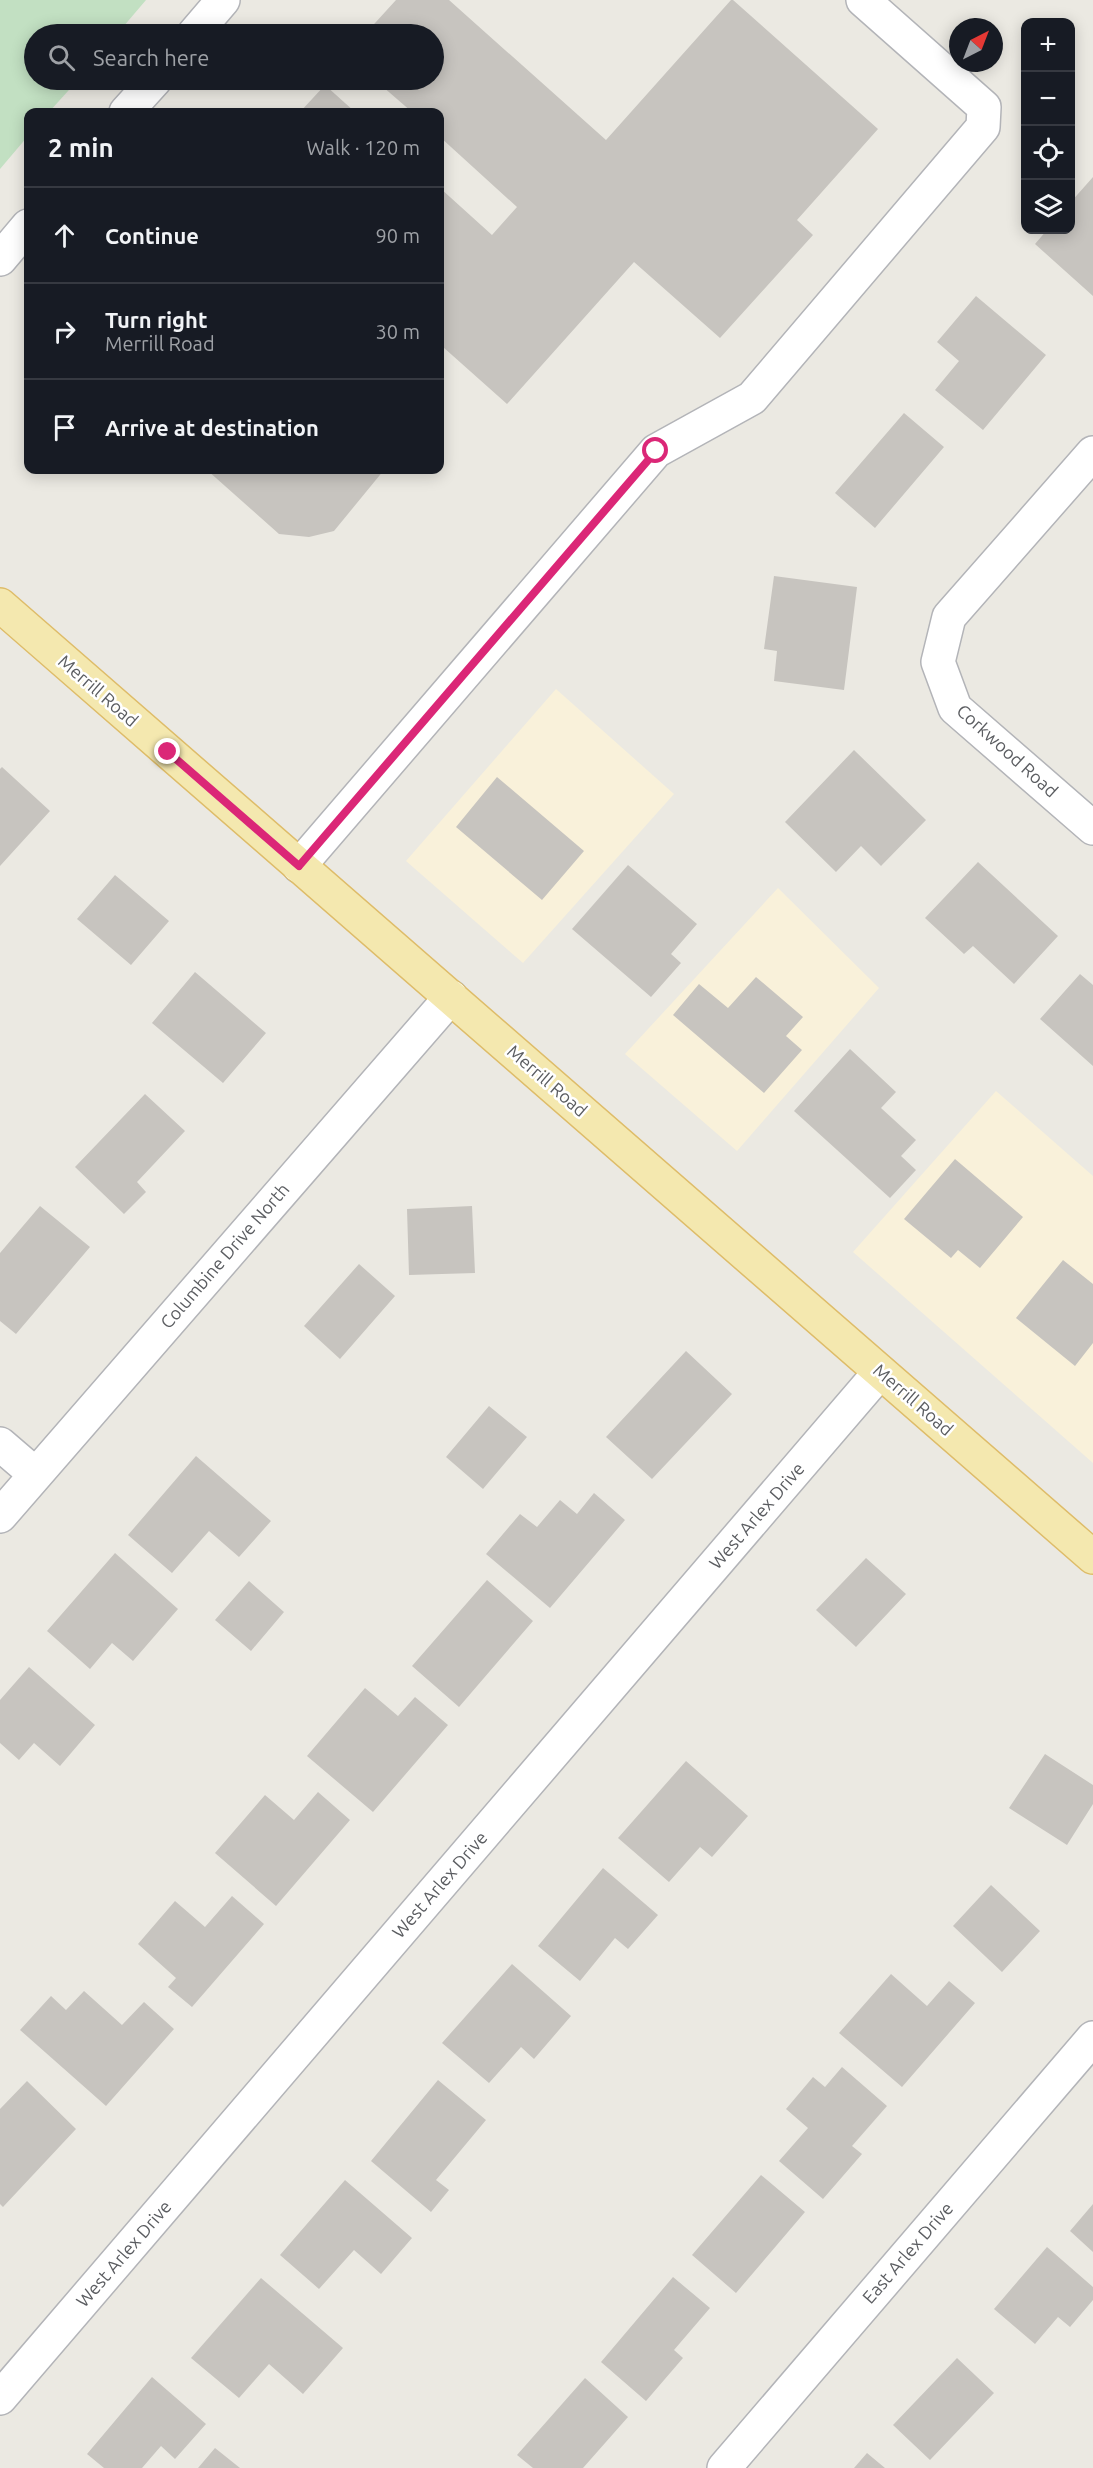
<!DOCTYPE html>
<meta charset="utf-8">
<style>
body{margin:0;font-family:Ubuntu,sans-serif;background:#242831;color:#f1f3f6}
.controls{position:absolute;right:18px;top:18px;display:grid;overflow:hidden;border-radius:12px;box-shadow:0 3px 15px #0003}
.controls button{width:54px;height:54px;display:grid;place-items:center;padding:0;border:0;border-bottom:2px solid #363941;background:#171b24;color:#f1f3f6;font:30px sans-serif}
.compass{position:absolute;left:949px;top:18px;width:54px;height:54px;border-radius:50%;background:#171b24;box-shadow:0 3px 15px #0003;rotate:42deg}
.stop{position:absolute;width:18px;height:18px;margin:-14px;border:4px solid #db2777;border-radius:50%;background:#fff}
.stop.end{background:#db2777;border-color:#fff;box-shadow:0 2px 6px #0008}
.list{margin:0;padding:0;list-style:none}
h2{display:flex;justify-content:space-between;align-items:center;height:78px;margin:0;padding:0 24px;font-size:26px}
h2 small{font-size:20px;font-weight:400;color:#9ea1a6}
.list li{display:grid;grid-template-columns:39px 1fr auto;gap:18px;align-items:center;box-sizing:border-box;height:96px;padding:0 24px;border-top:2px solid #363941}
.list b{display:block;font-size:22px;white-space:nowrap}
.list p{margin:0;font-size:20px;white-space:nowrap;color:#9ea1a6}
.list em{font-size:20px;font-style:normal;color:#9ea1a6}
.icon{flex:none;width:33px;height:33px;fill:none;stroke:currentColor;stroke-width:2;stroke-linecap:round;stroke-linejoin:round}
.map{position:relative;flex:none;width:1093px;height:2468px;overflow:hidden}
.search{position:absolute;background:#171b24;box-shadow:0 3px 15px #0003;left:24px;top:24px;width:420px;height:66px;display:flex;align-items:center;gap:15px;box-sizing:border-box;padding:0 21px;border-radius:33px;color:#9ea1a6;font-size:22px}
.panel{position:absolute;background:#171b24;box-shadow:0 3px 15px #0003;left:24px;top:108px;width:420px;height:366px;border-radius:12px}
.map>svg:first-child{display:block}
.commercial{fill:#f9f1da}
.green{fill:#c2e0c2}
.building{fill:#c7c4bf}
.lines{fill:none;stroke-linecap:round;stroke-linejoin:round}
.minor-casing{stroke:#b3b4b8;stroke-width:36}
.major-casing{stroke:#debc69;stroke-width:36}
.minor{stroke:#fff;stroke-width:33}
.major{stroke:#f4e8af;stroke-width:33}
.route{stroke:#db2777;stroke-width:8}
.labels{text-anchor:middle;stroke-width:5;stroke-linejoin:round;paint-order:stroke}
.street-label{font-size:18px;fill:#5b5d61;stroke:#fff}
</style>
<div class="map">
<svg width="1093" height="2468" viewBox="0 0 1093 2468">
<rect width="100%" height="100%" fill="#ebe9e2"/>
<path class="commercial" d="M 556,689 L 674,794 L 523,963 L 406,861 Z
M 778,888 L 879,988 L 737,1151 L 625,1054 Z
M 996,1091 L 1093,1176 L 1093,1463 L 853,1252 Z"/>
<path class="green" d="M 0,0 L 146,0 L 117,34 L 34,34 L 34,80 L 78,80 L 49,112 L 28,112 L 28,136 L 0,169 Z"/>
<path class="building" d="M 396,0 L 449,0 L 606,140 L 731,0 L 733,0 L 878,129 L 797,220 L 813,235 L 720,338 L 634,262 L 507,404 L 443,347 L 440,351 L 440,188 L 492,235 L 517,207 L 440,137 L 440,112 L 412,112 L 375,80 L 434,80 L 434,34 L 365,34 Z
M 325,85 L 355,112 L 300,112 Z
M 1093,177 L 1093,296 L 1035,244 L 1047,230 L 1070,230 L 1070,203 Z
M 976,296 L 1046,355 L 983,430 L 935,390 L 959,361 L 937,342 Z
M 904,413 L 944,447 L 875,528 L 835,493 Z
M 207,470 L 384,470 L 334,531 L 309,537 L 279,534 Z
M 774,576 L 857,587 L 844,690 L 774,681 L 777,651 L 764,649 Z
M 854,750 L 926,820 L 881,866 L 861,846 L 836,872 L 785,822 Z
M 2,767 L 50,811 L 0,866 L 0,769 Z
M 497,777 L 584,851 L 542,900 L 456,827 Z
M 978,862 L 1058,936 L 1014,984 L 973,946 L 964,954 L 925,918 Z
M 628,865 L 697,924 L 671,954 L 681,963 L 651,997 L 572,929 Z
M 115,875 L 169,921 L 131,965 L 77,919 Z
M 195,972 L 266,1033 L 223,1083 L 152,1023 Z
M 1080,974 L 1093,985 L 1093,1066 L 1040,1019 Z
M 756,977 L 803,1017 L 786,1036 L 802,1050 L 764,1093 L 673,1015 L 699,984 L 728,1008 Z
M 850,1049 L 896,1092 L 881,1108 L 916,1140 L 901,1156 L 916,1170 L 890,1198 L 794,1111 Z
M 145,1094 L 185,1131 L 137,1182 L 146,1192 L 124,1214 L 75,1167 Z
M 955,1159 L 1023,1217 L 980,1268 L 958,1250 L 951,1258 L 904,1219 Z
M 40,1206 L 90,1247 L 16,1334 L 0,1321 L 0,1253 Z
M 472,1206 L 475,1273 L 409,1275 L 407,1209 Z
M 1063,1260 L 1093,1284 L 1093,1343 L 1075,1366 L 1016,1318 Z
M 359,1264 L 395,1296 L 340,1359 L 304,1326 Z
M 686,1351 L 732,1394 L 652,1479 L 606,1437 Z
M 489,1406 L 527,1437 L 483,1489 L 446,1457 Z
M 196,1456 L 271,1521 L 239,1557 L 209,1531 L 172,1573 L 128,1535 Z
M 594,1493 L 625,1520 L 550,1608 L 486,1554 L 520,1514 L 537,1527 L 560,1500 L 577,1514 Z
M 115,1553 L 178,1609 L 133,1661 L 112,1643 L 90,1669 L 47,1631 Z
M 866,1558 L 906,1594 L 856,1647 L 816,1610 Z
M 487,1580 L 533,1621 L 459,1707 L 412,1666 Z
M 249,1581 L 284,1612 L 251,1651 L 215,1620 Z
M 29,1667 L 95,1725 L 60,1766 L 34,1743 L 19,1760 L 0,1743 L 0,1700 Z
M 365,1688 L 398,1716 L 415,1697 L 448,1725 L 373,1812 L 307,1756 Z
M 1045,1754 L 1093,1785 L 1093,1804 L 1067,1845 L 1009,1808 Z
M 686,1761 L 748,1816 L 712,1857 L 700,1847 L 669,1882 L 618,1838 Z
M 318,1792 L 350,1820 L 276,1906 L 215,1853 L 265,1795 L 294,1820 Z
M 603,1868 L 658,1915 L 628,1949 L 615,1938 L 580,1981 L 538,1946 Z
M 991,1885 L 1040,1931 L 1002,1972 L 953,1926 Z
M 232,1896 L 264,1924 L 192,2007 L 168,1987 L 176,1978 L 138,1944 L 175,1901 L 205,1927 Z
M 512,1964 L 571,2016 L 534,2059 L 521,2047 L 489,2083 L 442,2043 Z
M 891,1974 L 927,2006 L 949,1981 L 975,2003 L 902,2087 L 839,2033 Z
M 84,1991 L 122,2025 L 144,2002 L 174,2029 L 106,2106 L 20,2030 L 51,1996 L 66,2010 Z
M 842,2067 L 887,2106 L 852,2146 L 862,2154 L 823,2199 L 779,2161 L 808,2128 L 786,2109 L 813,2077 L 825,2087 Z
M 438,2080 L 486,2120 L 436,2180 L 449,2190 L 431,2212 L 371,2161 Z
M 27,2081 L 76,2129 L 3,2207 L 0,2204 L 0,2109 Z
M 761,2175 L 805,2212 L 736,2293 L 692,2255 Z
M 345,2180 L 412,2238 L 381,2274 L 354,2250 L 319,2289 L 280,2255 Z
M 1093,2204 L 1093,2252 L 1070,2231 Z
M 1047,2247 L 1093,2287 L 1093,2300 L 1070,2327 L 1058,2317 L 1035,2344 L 994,2309 Z
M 673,2277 L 710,2308 L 674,2350 L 683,2358 L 646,2401 L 601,2362 Z
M 261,2278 L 343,2348 L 303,2394 L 269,2364 L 239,2398 L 191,2358 Z
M 957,2358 L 994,2393 L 930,2460 L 893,2425 Z
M 152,2377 L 206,2424 L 175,2459 L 161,2446 L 142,2468 L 104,2468 L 87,2454 Z
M 585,2378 L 628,2417 L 583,2468 L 533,2468 L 517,2455 Z
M 215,2448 L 240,2468 L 198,2468 Z
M 867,2453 L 885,2468 L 854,2468 Z"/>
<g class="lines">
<defs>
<path id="minor" d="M 194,34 L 223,0
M 126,112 L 155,80
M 0,259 L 28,226
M 1093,453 L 949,617 L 938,662 L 955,708 L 1093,828
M 299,866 L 656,451 L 752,398 L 983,127 L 984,107 L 863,0
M 0,1444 L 35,1474
M 0,1516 L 451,997
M 0,2398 L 880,1372
M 724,2468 L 1093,2038"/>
<path id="major" d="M 0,605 L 1093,1557"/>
</defs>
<use href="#minor" class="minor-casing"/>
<use href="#major" class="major-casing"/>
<use href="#minor" class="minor"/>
<use href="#major" class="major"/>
</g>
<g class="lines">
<path class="route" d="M 168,752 L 299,866 L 656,451"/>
</g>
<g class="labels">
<g class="street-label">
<text transform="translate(98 691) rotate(41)" y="6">Merrill Road</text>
<text transform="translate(1007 751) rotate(42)" y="6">Corkwood Road</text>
<text transform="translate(547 1081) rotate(41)" y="6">Merrill Road</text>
<text transform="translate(225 1256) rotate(-49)" y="6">Columbine Drive North</text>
<text transform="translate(913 1400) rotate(41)" y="6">Merrill Road</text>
<text transform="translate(757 1516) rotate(-49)" y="6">West Arlex Drive</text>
<text transform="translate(440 1885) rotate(-49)" y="6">West Arlex Drive</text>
<text transform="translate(908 2253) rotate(-49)" y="6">East Arlex Drive</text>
<text transform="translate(124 2254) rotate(-49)" y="6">West Arlex Drive</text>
</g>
</g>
</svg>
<div class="controls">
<button>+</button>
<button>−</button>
<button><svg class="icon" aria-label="locate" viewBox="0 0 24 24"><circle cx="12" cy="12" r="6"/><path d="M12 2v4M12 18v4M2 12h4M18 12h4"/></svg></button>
<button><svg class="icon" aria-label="layers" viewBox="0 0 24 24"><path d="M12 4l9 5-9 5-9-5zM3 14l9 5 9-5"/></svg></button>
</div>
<svg class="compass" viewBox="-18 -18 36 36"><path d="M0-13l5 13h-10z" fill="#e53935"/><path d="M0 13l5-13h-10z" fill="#9ea1a6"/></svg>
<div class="stop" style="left:656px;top:451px"></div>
<div class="stop end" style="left:168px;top:752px"></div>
<div class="search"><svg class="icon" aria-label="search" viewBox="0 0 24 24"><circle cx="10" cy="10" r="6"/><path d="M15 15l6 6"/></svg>Search here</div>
<section class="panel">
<h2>2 min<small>Walk · 120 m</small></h2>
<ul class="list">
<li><svg class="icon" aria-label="ahead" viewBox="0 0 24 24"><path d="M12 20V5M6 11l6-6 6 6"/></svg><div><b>Continue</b></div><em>90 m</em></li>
<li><svg class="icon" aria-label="right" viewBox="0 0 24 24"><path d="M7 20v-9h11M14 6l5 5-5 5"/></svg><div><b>Turn right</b><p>Merrill Road</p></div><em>30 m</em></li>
<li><svg class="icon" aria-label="arrive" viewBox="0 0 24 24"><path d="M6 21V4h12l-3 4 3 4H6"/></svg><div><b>Arrive at destination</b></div></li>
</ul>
</section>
</div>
